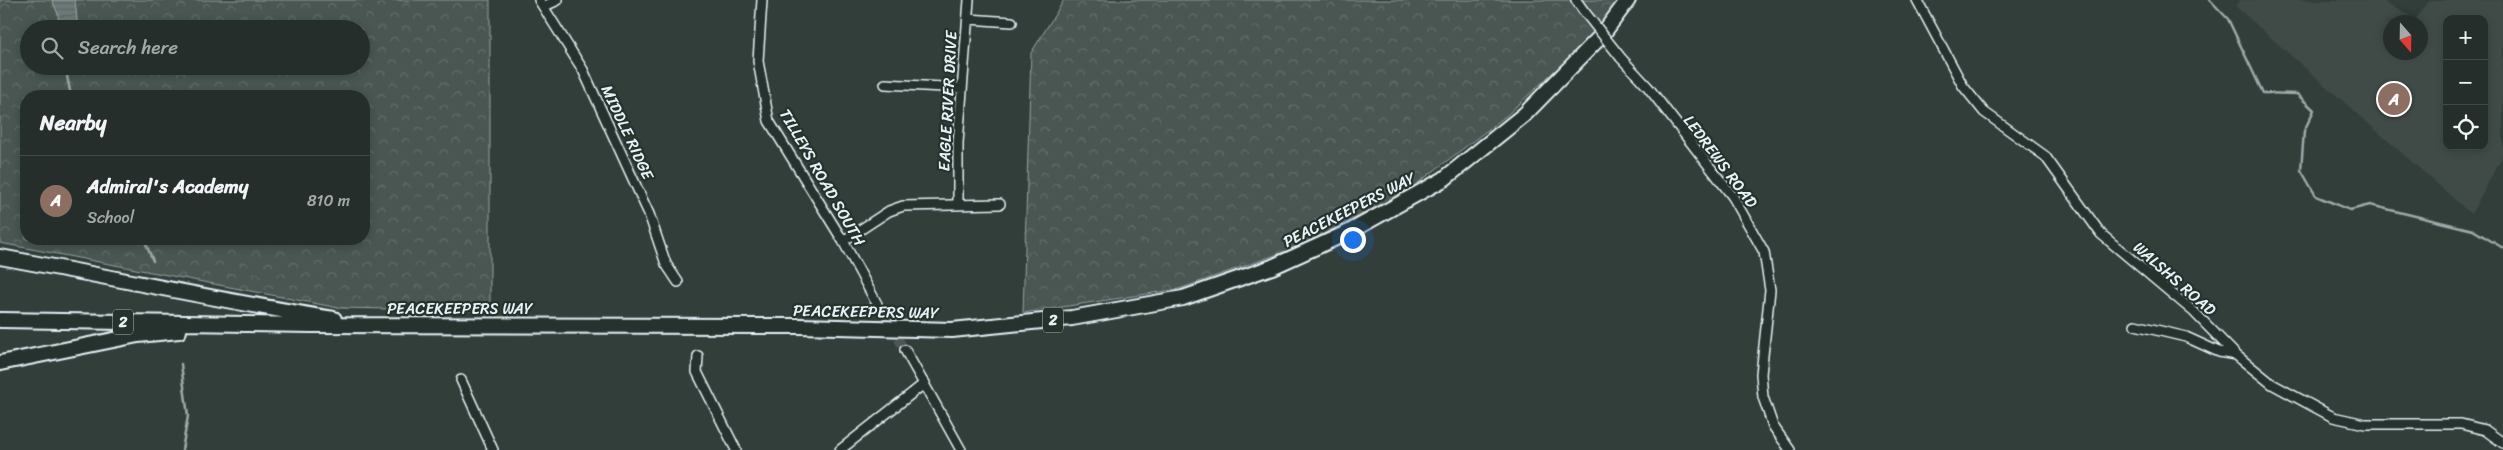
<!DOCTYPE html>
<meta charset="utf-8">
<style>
body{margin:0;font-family:Sriracha,sans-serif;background:#2e3633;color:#f1f3f6}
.controls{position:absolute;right:15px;top:15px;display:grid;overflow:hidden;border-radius:10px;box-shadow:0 2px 8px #0003}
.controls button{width:45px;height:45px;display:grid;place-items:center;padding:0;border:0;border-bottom:1px solid #424a47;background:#262e2b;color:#f1f3f6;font:25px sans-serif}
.compass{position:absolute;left:2383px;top:15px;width:45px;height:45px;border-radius:50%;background:#262e2b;box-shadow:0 2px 8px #0003;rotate:160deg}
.you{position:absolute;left:1352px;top:239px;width:18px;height:18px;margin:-12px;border:4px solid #fff;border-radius:50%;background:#1a73e8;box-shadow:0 0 0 8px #1a73e833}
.badge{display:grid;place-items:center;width:32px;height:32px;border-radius:50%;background:#e69b98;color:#fff;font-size:16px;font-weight:700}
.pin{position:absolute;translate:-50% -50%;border:2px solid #fff;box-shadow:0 1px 5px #0006}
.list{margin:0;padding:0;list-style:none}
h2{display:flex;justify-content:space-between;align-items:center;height:65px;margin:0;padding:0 20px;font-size:21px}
h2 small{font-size:16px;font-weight:400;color:#a4a8a9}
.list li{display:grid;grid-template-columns:32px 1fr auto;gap:15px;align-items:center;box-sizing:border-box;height:90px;padding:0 20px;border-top:1px solid #424a47}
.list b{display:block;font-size:19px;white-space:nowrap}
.list p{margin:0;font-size:16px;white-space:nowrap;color:#a4a8a9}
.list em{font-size:16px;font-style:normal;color:#a4a8a9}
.icon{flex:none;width:28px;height:28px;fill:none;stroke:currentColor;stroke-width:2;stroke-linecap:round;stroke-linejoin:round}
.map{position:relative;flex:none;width:2503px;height:450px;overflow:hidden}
.search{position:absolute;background:#262e2b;box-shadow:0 2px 8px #0003;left:20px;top:20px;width:350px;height:55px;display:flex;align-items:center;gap:12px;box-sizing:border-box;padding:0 18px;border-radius:28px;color:#a4a8a9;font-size:19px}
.panel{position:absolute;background:#262e2b;box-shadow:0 2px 8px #0003;left:20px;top:90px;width:350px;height:155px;border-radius:20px}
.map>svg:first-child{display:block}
.built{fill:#3f4b46;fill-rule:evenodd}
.forest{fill:url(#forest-crowns);stroke:#98a4a4;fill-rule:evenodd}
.water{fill:url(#water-rules);stroke:#9ea9ab}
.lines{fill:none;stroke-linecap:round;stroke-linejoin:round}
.stream{stroke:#9ea9ab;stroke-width:2.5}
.minor-tunnel{stroke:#4d5956;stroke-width:9;stroke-dasharray:9 4.5;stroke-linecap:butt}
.minor-casing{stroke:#e8f1f8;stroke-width:12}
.highway-casing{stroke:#e8f1f8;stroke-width:18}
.minor{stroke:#26332d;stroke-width:9}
.highway{stroke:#26332d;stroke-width:14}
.minor-bridge-casing{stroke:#e8f1f8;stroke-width:12;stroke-linecap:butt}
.minor-bridge{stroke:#26332d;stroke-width:9}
.labels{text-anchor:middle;stroke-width:4.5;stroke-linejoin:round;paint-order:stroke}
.shield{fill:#26332d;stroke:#aeb8bb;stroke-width:1}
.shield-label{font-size:15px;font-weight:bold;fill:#e8f1f8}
.street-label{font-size:16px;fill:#e8f1f8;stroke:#26332d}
</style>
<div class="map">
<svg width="2503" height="450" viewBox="0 0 2503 450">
<defs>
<pattern id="forest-crowns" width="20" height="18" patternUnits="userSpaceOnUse" patternTransform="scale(1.25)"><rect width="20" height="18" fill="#495651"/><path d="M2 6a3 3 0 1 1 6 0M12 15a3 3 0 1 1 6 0" fill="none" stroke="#636f6b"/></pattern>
<pattern id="water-rules" width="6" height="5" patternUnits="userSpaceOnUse" patternTransform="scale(1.25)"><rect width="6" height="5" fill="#6d7978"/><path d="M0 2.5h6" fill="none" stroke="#5b6363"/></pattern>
</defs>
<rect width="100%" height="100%" fill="#323e39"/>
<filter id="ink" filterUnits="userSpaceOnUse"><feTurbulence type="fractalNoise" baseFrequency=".02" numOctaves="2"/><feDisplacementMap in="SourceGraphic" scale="10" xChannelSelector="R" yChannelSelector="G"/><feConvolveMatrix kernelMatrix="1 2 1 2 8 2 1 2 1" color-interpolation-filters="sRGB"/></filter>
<g filter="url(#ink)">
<path class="built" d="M 2240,0 L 2381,0 L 2416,19 L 2430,0 L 2503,0 L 2503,155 L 2471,214 L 2235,6 ZM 2447,19 L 2484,19 L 2484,146 L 2447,146 ZM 2390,22 L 2420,22 L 2420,52 L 2390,52 Z"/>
<path class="forest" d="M 0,0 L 490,0 L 490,311 L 339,308 L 0,243 ZM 29,29 L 361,29 L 361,66 L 29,66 ZM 26,96 L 364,96 L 364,239 L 26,239 Z
M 1064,0 L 1619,0 L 1592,36 L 1506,116 L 1406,192 L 1298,247 L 1179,289 L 1023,313 L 1031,53 Z"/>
<path class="water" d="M 52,0 L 75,0 L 78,29 L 59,29 L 58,14 Z"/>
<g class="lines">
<path class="stream" d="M 2210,0 L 2228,19 L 2263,93 L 2297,94 L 2314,110 L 2304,131 L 2301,170 L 2316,196 L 2350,210 L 2370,205 L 2473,230 L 2503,248
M 65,66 L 71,96
M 144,239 L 153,261
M 181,364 L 188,416 L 182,450"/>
<path class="minor-tunnel" d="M 877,304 L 905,350"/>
<defs>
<path id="minor" d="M 539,0 L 583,70 L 649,214 L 666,264 L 678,282
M 762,0 L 758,61 L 769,121 L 843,241 L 877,304
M 1576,0 L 1583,10
M 1917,0 L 1963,86 L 1984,112 L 2045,156 L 2101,234 L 2194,312 L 2236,355 L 2272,384 L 2333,417 L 2365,424 L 2461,424 L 2485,430 L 2503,443
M 545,6 L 558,0
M 968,19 L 1012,22
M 1621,58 L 1648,87 L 1733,197 L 1764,252 L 1770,290 L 1761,374 L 1763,397 L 1773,426 L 1790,450
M 885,84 L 962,88
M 958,204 L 958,143 L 969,0
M 843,241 L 889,211 L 903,206 L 1000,204
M 2135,325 L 2186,337 L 2219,352 L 2236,355
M 905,350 L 961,450
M 698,356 L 697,372 L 736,450
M 461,380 L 493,450
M 840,450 L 925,383"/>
<path id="highway" d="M 0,257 C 111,277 222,301 334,319
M 0,320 L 311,325 L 800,326 L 952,330 L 1072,318 L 1183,298 L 1272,267 L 1349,232 L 1444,179 L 1525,114 L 1602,35 L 1628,0
M 0,363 L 138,335 L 179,331"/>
</defs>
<use href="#minor" class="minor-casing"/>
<use href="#highway" class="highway-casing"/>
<use href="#minor" class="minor"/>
<use href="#highway" class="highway"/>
<defs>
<path id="minor-bridge" d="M 1583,10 L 1621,58"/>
</defs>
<use href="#minor-bridge" class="minor-bridge-casing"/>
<use href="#minor-bridge" class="minor-bridge"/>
</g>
</g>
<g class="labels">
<g class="shield">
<rect x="1043" y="307.5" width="20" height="25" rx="4"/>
<rect x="113" y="309.5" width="20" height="25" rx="4"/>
</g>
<g class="shield-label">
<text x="1053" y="325">2</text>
<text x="123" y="327">2</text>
</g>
<g class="street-label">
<text transform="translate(947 101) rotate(-87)" y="6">EAGLE RIVER DRIVE</text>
<text transform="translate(628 132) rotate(65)" y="6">MIDDLE RIDGE</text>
<text transform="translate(1721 161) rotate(53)" y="6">LEDREWS ROAD</text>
<text transform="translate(823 177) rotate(60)" y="6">TILLEYS ROAD SOUTH</text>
<text transform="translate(1349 209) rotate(-27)" y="6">PEACEKEEPERS WAY</text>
<text transform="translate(2175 278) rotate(41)" y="6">WALSHS ROAD</text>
<text x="460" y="314">PEACEKEEPERS WAY</text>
<text transform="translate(866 311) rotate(1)" y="6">PEACEKEEPERS WAY</text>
</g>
</g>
</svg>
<div class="controls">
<button>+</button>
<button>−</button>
<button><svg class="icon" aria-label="locate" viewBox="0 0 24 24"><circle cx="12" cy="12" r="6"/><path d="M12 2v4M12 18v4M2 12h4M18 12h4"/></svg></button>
</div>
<svg class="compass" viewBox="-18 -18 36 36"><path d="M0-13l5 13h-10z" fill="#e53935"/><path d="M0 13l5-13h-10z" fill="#a4a8a9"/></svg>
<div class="you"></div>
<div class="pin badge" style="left:2394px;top:99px;background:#8d6e63">A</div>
<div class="search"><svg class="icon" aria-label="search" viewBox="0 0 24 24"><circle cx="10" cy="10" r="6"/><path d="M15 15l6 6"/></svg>Search here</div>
<section class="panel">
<h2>Nearby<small></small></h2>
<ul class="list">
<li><span class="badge" style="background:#8d6e63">A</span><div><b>Admiral's Academy</b><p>School</p></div><em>810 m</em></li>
</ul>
</section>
</div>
